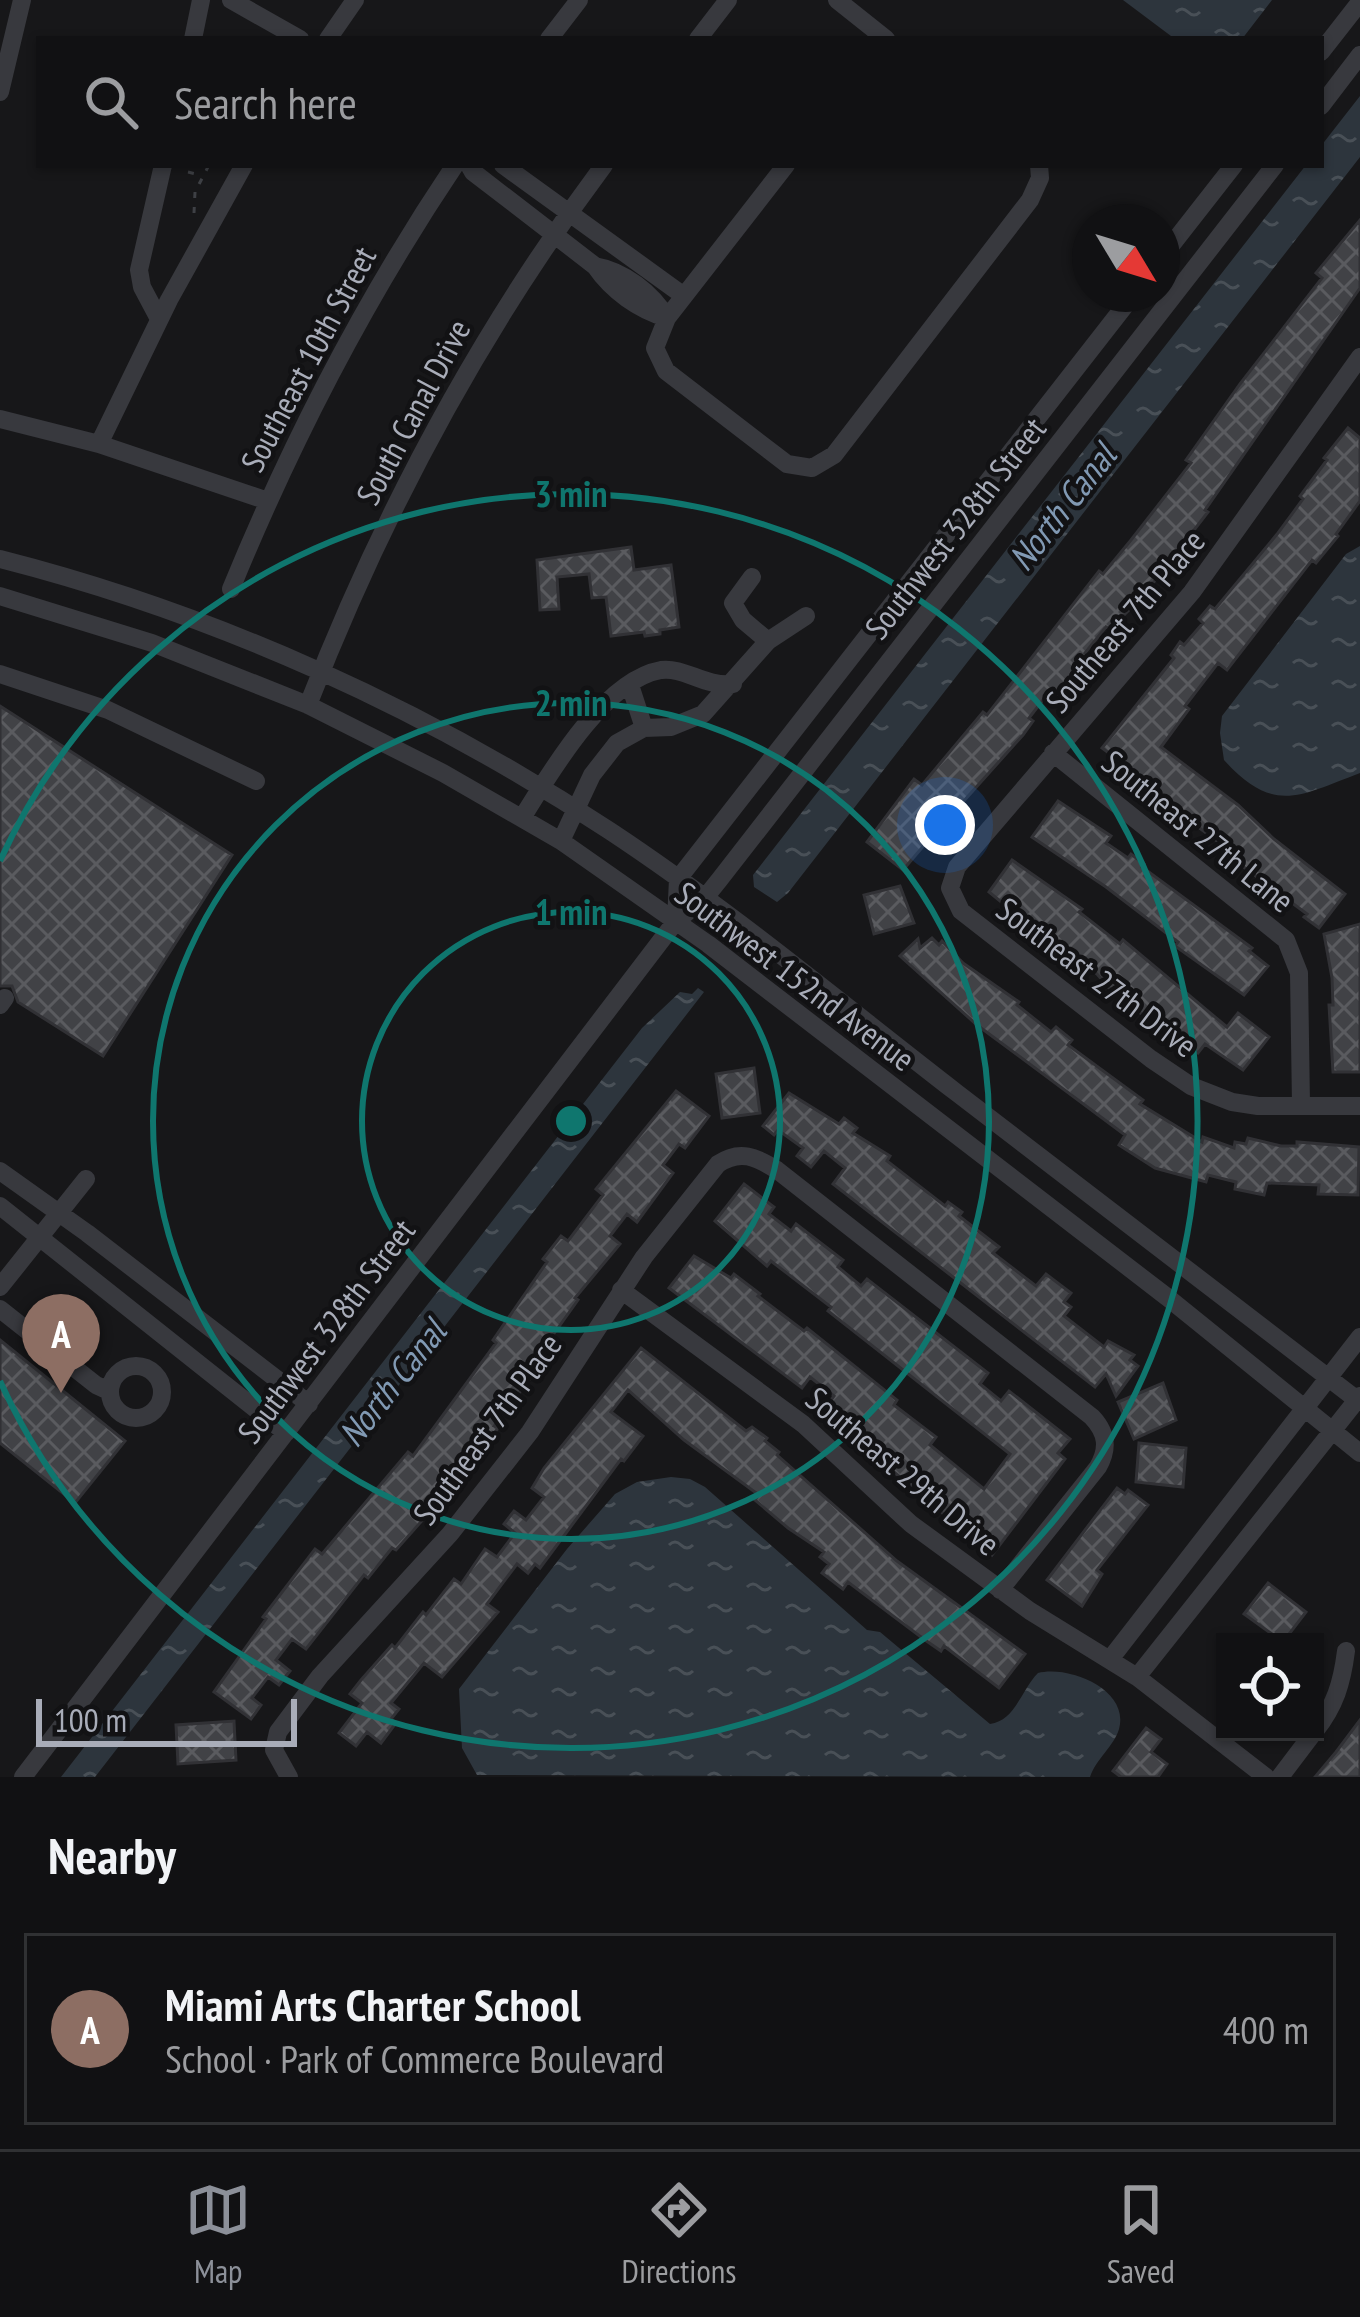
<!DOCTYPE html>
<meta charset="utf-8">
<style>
body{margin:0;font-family:"PT Sans Narrow",sans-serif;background:#1e1f21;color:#f1f3f6}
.controls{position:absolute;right:36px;bottom:36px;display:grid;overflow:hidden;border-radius:0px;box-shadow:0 3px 9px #0004}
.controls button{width:108px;height:108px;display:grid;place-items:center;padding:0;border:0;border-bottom:3px solid #303133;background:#111113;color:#f1f3f6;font:60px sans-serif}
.compass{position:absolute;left:1072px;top:204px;width:108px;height:108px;border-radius:50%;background:#111113;box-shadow:0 3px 9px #0004;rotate:128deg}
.scale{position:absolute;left:36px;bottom:30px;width:261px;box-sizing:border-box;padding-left:12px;border:6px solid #a9adb9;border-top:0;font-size:33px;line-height:42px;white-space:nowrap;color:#a9adb9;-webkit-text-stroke:9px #121214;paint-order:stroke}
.you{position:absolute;left:945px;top:825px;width:42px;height:42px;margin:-30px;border:9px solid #fff;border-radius:50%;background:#1a73e8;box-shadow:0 0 0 18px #1a73e833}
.badge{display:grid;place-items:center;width:78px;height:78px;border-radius:50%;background:#8c9099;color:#fff;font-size:39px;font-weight:700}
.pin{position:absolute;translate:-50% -99px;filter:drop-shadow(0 3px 6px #0008)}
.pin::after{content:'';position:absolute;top:63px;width:42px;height:36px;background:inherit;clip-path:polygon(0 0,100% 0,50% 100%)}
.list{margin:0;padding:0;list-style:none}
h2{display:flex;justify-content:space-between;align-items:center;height:156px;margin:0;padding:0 48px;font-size:51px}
h2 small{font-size:39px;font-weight:400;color:#9c9da0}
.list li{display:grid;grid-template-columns:78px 1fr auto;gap:36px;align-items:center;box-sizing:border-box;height:192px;margin:0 24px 24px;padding:0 24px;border:3px solid #303133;border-radius:0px}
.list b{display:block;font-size:45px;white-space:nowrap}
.list p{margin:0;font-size:39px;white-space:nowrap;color:#9c9da0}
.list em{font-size:39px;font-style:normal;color:#9c9da0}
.icon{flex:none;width:66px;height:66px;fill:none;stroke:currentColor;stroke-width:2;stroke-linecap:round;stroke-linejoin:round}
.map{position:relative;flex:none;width:1360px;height:1777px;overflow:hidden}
.search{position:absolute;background:#111113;box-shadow:0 3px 9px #0004;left:36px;right:36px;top:36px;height:132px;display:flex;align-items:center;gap:30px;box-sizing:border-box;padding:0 42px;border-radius:0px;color:#9c9da0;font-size:45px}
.sheet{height:372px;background:#111113}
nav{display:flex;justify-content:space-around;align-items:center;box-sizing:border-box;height:168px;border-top:3px solid #303133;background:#111113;font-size:33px;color:#9c9da0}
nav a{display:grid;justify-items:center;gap:6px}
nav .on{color:#8c9099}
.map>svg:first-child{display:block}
.water{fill:url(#water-ripples)}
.building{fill:url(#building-cross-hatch);stroke:#313135;stroke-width:3}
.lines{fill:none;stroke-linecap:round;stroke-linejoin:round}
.path{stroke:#3e4045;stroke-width:3;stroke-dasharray:6 9;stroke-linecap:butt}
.minor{stroke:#38393e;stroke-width:18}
.ring{fill:none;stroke:#0f766e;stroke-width:6}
.labels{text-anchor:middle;stroke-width:9;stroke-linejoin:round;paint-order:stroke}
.street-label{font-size:33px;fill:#a9adb9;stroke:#121214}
.water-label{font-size:36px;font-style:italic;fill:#8199b3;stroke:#121214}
.centre{fill:#0f766e;stroke:#121214;stroke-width:6}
.ring-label{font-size:36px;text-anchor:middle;font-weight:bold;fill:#0f766e;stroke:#121214;stroke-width:9;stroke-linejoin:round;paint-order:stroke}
</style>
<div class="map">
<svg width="1360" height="1777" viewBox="0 0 1360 1777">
<defs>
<pattern id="water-ripples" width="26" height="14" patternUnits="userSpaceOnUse" patternTransform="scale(3)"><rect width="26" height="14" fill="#2d353d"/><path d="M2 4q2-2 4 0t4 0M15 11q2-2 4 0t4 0" fill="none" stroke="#495057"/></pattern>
<pattern id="building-cross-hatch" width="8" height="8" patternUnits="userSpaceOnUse" patternTransform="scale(3)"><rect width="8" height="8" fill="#414246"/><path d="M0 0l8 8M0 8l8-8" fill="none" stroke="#5a5b5f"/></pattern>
</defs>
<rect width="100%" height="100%" fill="#171719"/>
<path class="water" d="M 1123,0 L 1272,0 L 1242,39 L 1175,39 Z
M 1360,96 L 1360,157 L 788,893 L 777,902 L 754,887 L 753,875 L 1306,165 L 1321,165 L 1321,146 Z
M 1360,546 L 1360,773 C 1299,796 1274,815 1224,760 L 1220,733 L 1222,716 L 1346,554 Z
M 698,988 L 704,992 L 95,1777 L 61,1777 L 642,1028 L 680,992 L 692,994 Z
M 671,1477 L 690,1479 L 705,1487 L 867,1630 L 880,1632 L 990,1724 C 1016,1720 1021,1690 1038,1673 C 1068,1665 1130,1689 1119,1729 C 1114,1746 1096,1759 1090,1777 L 477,1775 L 462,1748 L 459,1689 L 567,1549 L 615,1494 L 637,1482 Z"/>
<path class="building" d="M 1360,220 L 1360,288 L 1205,510 L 1208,512 L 1143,596 L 1110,629 L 1106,627 L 1085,653 L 1090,657 L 1053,701 L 1046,696 L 1029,718 L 1033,721 L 1023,735 L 962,803 L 959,800 L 934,838 L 932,836 L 903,870 L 867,842 L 914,779 L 922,785 L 983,712 L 987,715 L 1099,571 L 1103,574 L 1131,540 L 1191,463 L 1186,460 L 1240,384 L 1322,278 L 1316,273 Z
M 1348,428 L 1360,438 L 1360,501 L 1336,534 L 1338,536 L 1316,563 L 1312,560 L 1227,670 L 1218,663 L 1185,706 L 1189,709 L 1161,747 L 1238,805 L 1274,839 L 1345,894 L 1319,928 L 1304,917 L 1307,914 L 1234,860 L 1237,856 L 1162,800 L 1147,788 L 1150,784 L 1102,748 L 1174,658 L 1171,655 L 1180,642 L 1184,645 L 1203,623 L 1199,619 L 1210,606 L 1215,609 L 1278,533 L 1303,499 L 1300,496 L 1327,460 L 1324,458 Z
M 631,547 L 634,570 L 671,565 L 679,627 L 660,630 L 660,634 L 645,636 L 644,632 L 611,636 L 606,597 L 592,598 L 589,574 L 557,577 L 559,609 L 540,610 L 537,560 Z
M 0,706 L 232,855 L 103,1056 L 18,1002 L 12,986 L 0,986 Z
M 1058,801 L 1111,836 L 1106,843 L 1128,858 L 1131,854 L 1144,864 L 1142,867 L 1252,948 L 1249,951 L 1268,966 L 1244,995 L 1175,946 L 1178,942 L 1106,887 L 1032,837 Z
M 1012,860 L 1082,909 L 1079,912 L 1120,944 L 1123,940 L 1227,1027 L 1238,1013 L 1269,1037 L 1243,1070 L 1205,1044 L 1198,1053 L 1181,1040 L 1178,1043 L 1109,988 L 1097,974 L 1074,955 L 1071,959 L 989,892 Z
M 900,886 L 914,923 L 874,934 L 864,895 Z
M 1360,924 L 1360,1072 L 1333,1072 L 1329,1005 L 1333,1005 L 1332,978 L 1324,934 Z
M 932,938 L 939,945 L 942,941 L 963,963 L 1019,1002 L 1017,1005 L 1051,1032 L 1056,1027 L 1072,1040 L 1068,1045 L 1143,1100 L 1140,1104 L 1202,1142 L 1203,1137 L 1234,1148 L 1235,1142 L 1246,1144 L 1248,1138 L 1281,1146 L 1297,1146 L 1297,1142 L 1359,1147 L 1358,1195 L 1318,1194 L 1319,1185 L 1267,1183 L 1264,1195 L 1235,1189 L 1236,1182 L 1208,1175 L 1206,1182 L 1155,1168 L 1119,1145 L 1125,1135 L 977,1025 L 900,956 L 918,939 L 920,948 Z
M 754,1068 L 760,1113 L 722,1118 L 716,1074 Z
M 676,1091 L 709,1116 L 685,1148 L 679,1144 L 663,1165 L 673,1173 L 637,1222 L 627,1214 L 610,1236 L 620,1244 L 575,1298 L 578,1300 L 553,1335 L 555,1337 L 528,1373 L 532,1376 L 494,1426 L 498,1428 L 473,1463 L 396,1550 L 392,1548 L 368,1578 L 364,1575 L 306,1649 L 292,1639 L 276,1660 L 290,1671 L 279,1685 L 268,1677 L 252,1698 L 261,1705 L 251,1719 L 214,1692 L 266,1619 L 263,1617 L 315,1549 L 322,1554 L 408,1452 L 413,1456 L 496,1343 L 493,1340 L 547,1262 L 543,1259 L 561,1236 L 568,1241 L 603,1195 L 596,1189 Z
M 789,1093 L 839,1124 L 844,1118 L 857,1128 L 853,1133 L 890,1156 L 887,1161 L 945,1206 L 948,1202 L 962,1212 L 959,1216 L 999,1247 L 993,1253 L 1036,1286 L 1046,1274 L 1071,1293 L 1064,1302 L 1071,1307 L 1064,1316 L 1104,1347 L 1108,1341 L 1134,1355 L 1130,1360 L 1138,1366 L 1116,1396 L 1106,1374 L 1095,1387 L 833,1184 L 845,1168 L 824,1151 L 811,1167 L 797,1156 L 803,1148 L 778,1130 L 774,1135 L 763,1126 Z
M 744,1184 L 774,1207 L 769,1214 L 791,1231 L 796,1224 L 843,1260 L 838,1267 L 861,1286 L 867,1279 L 988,1373 L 980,1384 L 1001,1401 L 1009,1391 L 1070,1439 L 1058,1453 L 1065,1459 L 992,1555 L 888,1467 L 892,1462 L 860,1438 L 864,1432 L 826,1407 L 834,1396 L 810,1377 L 802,1388 L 669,1288 L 694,1256 L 731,1278 L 734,1274 L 760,1294 L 758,1296 L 804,1331 L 807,1328 L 897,1400 L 894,1405 L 936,1437 L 930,1445 L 984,1489 L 1010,1454 L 828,1311 L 831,1307 L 771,1261 L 767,1266 L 715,1221 Z
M 0,1340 L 125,1441 L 75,1503 L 0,1443 Z
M 641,1348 L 746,1431 L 752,1427 L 767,1438 L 765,1441 L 779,1452 L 777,1455 L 897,1561 L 1025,1654 L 999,1688 L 944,1646 L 941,1651 L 925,1640 L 848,1582 L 843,1589 L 822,1573 L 829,1564 L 820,1557 L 824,1552 L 788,1528 L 755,1500 L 759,1495 L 684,1440 L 628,1390 L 611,1412 L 643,1436 L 624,1461 L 621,1459 L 540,1568 L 535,1564 L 528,1573 L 517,1564 L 487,1604 L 498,1612 L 442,1677 L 424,1663 L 391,1703 L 399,1709 L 391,1719 L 396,1723 L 381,1743 L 367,1732 L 356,1746 L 339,1733 L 362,1703 L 350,1694 L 361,1680 L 392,1645 L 395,1648 L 423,1612 L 426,1615 L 454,1579 L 461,1584 L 485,1549 L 497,1557 L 515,1533 L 504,1524 L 514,1511 L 526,1520 L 544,1497 L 532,1488 L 544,1468 Z
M 1163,1383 L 1176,1420 L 1134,1439 L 1118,1402 Z
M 1139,1443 L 1186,1448 L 1183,1487 L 1136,1482 Z
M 1117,1488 L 1125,1494 L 1128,1490 L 1148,1505 L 1097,1570 L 1102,1574 L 1082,1606 L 1047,1580 Z
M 1268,1583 L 1306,1612 L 1283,1642 L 1244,1614 Z
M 1360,1720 L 1360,1777 L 1315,1777 L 1336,1752 Z
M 234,1721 L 236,1760 L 178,1764 L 176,1725 Z
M 1146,1728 L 1161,1739 L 1151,1752 L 1167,1764 L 1158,1777 L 1121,1777 L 1113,1771 Z"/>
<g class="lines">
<path class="path" d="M 188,172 L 200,175
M 194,213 L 195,192 L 209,165"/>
<path class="minor" d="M 231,0 L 300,39
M 837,0 L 886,39
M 193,39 L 201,0
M 328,39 L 355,0
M 549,39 L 579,0
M 698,39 L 728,0
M 1321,52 L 1360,2
M 0,92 L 22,0
M 1321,106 L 1360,55
M 469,165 L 473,172 L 595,266 C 612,291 639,310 667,318
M 503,165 L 684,296
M 786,165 L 667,318 L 655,348 L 666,371 L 787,464 L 812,468 L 834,455 L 1030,200 L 1040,178 L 1039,165
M 1162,257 L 1234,165
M 595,266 C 624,271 652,293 667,318
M 159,319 L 142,287 L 139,270 L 163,165
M 1360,357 L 1192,592 L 957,867 L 950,888 L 961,911 L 1151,1059 L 1191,1086 L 1232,1102 L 1258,1106 L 1360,1106
M 0,419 L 99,444 L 268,501
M 99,444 L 169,300 L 244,165
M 0,559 C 216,614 425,709 610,831 C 731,911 843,1005 957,1093 C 1091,1197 1226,1299 1360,1402
M 752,577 L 733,603 L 743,620 L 768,641
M 231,589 C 292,440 365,299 455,165
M 0,596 L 152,643 L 308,705 L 443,773 L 561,841 L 708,944 L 1167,1297 L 1360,1453
M 0,674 L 108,710 L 256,781
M 630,685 L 644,728
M 308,705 C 383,512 480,331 604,165
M 1053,753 L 1286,940 L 1299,973 L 1301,1105
M 522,818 C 550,773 604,680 661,670 C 685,667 704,687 733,684
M 561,841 L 592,775 L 617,743 L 644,728 L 671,727 L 703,714 L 768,641 L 806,616
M 676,921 L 678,879 L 1134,294
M 0,1005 L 5,998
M 0,1171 L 87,1233 L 309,1404
M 0,1206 L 286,1433
M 0,1287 L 86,1179
M 621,1290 L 803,1424 L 911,1524 L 1030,1611 L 1137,1677 L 1266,1777
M 0,1309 L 96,1385 L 109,1391
M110 1392a26 26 0 1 1 52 0a26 26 0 1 1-52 0Z
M 1111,1658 L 1360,1337
M 1137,1677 L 1360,1396
M 1315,1731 C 1335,1706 1342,1683 1346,1651
M 23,1777 L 676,921 L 704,899 L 720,879 L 1275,165
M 289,1777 L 274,1750 L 278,1732 L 320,1676 L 450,1534 L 530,1432 L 644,1257 L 718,1164 C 740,1149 756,1157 777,1170 L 1092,1417 C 1107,1433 1109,1448 1098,1467 L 1000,1590
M 1280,1777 L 1314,1732"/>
</g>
<g class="ring">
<circle cx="571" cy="1121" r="209"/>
<circle cx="571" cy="1121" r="418"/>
<path d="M0 861A627 627 0 1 1 0 1381"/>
</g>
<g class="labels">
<g class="street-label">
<text transform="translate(308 359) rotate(-62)" y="12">Southeast 10th Street</text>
<text transform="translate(413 412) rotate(-62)" y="12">South Canal Drive</text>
<text transform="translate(955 528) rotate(-52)" y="12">Southwest 328th Street</text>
<text transform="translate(1125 621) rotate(-50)" y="12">Southeast 7th Place</text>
<text transform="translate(1198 831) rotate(39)" y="12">Southeast 27th Lane</text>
<text transform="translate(795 976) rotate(37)" y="12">Southwest 152nd Avenue</text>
<text transform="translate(1097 977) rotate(37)" y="12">Southeast 27th Drive</text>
<text transform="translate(326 1331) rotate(-53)" y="12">Southwest 328th Street</text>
<text transform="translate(487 1429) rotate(-54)" y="12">Southeast 7th Place</text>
<text transform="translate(903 1471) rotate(40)" y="12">Southeast 29th Drive</text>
</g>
<g class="water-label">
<text transform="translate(1062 507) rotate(-52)" y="13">North Canal</text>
<text transform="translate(392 1383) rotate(-52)" y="13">North Canal</text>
</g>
</g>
<circle cx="571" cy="1121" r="18" class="centre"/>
<g class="ring-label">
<text x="571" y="507">3 min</text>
<text x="571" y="716">2 min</text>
<text x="571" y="925">1 min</text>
</g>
</svg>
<div class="controls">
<button><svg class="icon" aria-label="locate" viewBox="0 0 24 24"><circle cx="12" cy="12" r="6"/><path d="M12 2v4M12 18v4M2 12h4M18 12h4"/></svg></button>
</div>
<svg class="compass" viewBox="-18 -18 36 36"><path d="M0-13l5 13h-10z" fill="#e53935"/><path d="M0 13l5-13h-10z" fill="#9c9da0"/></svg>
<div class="scale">100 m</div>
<div class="you"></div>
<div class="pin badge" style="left:61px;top:1393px;background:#8d6e63">A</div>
<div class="search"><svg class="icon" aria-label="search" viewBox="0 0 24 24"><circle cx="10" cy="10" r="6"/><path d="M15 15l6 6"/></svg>Search here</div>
</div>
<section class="sheet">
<h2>Nearby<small></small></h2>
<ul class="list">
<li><span class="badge" style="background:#8d6e63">A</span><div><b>Miami Arts Charter School</b><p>School · Park of Commerce Boulevard</p></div><em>400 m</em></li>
</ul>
</section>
<nav>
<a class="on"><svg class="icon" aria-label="map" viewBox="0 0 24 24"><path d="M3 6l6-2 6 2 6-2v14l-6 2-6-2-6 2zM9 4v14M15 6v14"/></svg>Map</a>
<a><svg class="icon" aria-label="directions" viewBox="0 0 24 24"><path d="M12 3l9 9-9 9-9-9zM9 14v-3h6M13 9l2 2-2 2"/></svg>Directions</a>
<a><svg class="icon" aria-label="saved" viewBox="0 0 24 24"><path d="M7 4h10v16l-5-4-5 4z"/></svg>Saved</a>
</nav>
